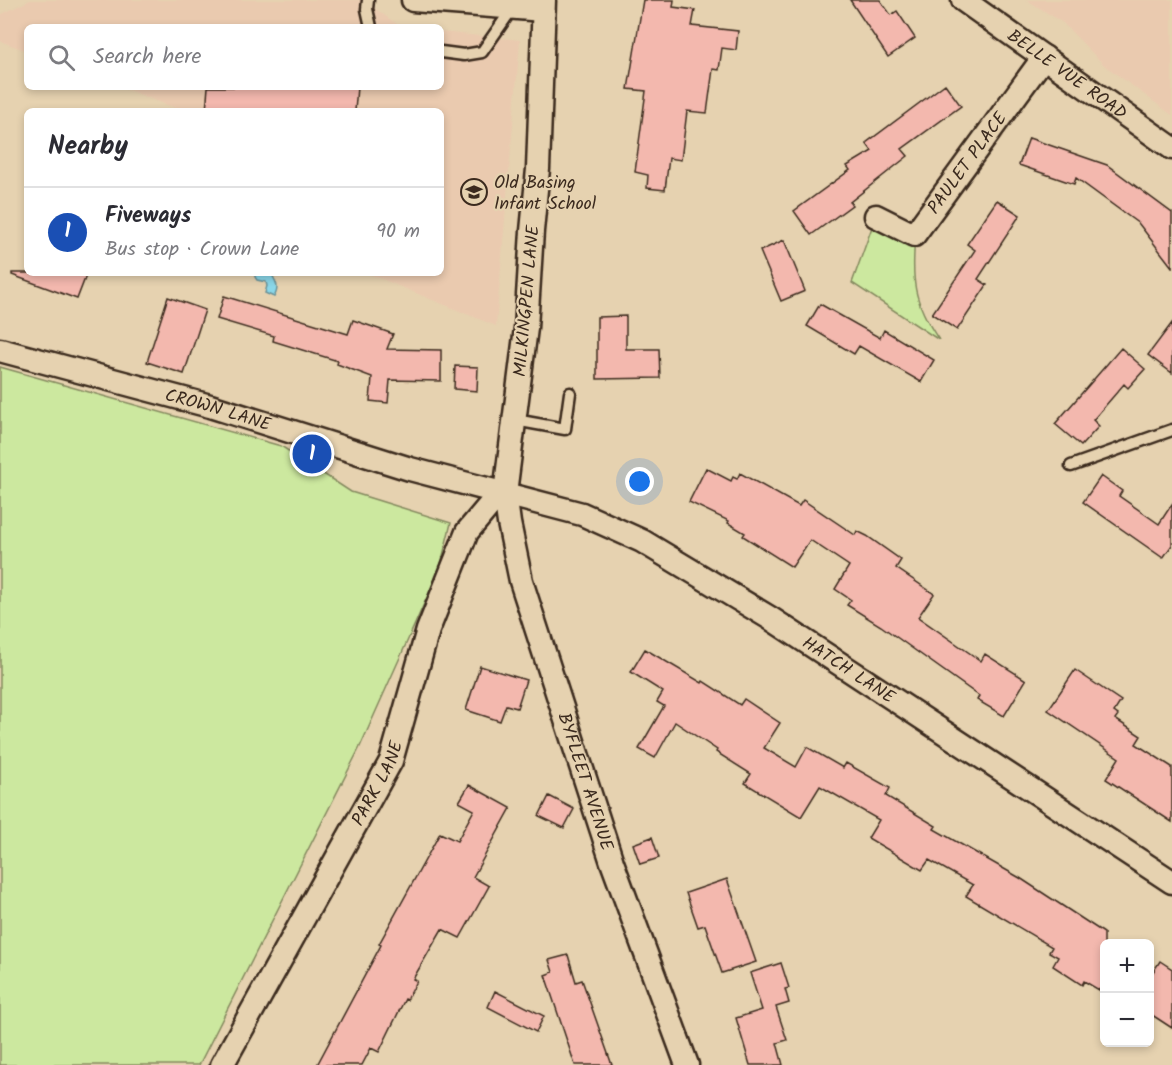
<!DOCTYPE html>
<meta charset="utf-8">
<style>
body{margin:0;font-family:Kalam,sans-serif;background:#f2f2f3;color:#2b2b33}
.controls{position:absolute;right:18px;bottom:18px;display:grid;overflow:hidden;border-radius:9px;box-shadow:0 3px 9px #0003}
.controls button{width:54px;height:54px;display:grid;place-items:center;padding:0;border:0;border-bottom:2px solid #e1e1e2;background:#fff;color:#2b2b33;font:30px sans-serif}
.you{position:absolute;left:640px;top:482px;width:21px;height:21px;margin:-15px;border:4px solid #fff;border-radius:50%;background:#1a73e8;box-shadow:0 0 0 9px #1a73e833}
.badge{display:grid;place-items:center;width:39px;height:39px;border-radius:50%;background:#3b2a1e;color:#fff;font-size:20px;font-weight:700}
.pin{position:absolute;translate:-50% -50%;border:3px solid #fff;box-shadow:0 2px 6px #0006}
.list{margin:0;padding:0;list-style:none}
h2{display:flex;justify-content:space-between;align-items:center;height:78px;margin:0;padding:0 24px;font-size:26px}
h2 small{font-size:20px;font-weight:400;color:#7c7c81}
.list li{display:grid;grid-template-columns:39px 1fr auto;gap:18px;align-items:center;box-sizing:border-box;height:90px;padding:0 24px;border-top:2px solid #e1e1e2}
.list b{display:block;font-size:22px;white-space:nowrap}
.list p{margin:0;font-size:20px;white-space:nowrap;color:#7c7c81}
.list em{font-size:20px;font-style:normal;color:#7c7c81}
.icon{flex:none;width:33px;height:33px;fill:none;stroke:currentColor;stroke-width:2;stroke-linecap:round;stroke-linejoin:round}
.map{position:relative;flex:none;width:1172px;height:1065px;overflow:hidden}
.search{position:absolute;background:#fff;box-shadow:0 3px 9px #0003;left:24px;top:24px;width:420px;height:66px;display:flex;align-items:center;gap:15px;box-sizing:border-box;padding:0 21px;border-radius:9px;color:#7c7c81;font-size:22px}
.panel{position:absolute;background:#fff;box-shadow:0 3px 9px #0003;left:24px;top:108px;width:420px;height:168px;border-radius:9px}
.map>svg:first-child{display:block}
.built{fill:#eacaaf}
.green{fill:#cce89f;stroke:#84895e;stroke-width:1.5}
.water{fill:#8ad7e9;stroke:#6a9298;stroke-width:1.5}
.building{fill:#f3b8ae;stroke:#3b2a1e;stroke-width:1.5}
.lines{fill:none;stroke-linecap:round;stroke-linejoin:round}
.service-casing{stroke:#3b2a1e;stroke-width:15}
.minor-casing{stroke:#3b2a1e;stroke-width:27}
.service{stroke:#e6d2b0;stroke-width:10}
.minor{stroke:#e6d2b0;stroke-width:22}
.labels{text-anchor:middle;stroke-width:4.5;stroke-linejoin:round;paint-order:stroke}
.street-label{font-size:18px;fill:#3b2a1e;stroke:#e6d2b0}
.poi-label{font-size:18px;fill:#3b2a1e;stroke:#e6d2b0;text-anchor:start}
</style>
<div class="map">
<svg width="1172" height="1065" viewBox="0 0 1172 1065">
<rect width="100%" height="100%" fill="#e6d2b0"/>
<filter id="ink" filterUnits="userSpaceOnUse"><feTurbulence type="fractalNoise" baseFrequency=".0167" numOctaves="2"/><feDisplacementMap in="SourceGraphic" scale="12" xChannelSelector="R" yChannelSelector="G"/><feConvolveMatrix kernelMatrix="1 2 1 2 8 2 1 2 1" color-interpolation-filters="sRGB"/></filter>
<g filter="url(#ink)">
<path class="built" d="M 30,0 L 363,0 L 401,27 L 27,27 L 27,51 L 0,41 L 0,15 Z
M 1027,0 L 1172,0 L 1172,115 L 1104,65 L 1063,23 Z
M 441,32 L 520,40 L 496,326 L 367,273 L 441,273 L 441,111 L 183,111 L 120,87 L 441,87 Z"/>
<path class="green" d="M 876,216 L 915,234 C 912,281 912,300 939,340 L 852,283 Z
M 0,367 L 281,446 L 351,492 L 451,523 L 440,568 L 359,749 L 199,1065 L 0,1065 Z"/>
<path class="water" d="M 255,273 L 271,273 C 276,282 280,287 274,297 L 265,293 L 267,286 L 266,282 L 257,280 L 255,277 Z"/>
<path class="building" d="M 643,0 L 674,0 L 673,7 L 695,10 L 692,26 L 738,31 L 736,50 L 722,48 L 719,70 L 713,69 L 707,113 L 687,111 L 681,160 L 669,158 L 665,190 L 647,188 L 648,175 L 635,172 L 646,91 L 628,89 Z
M 850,0 L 880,0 L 891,15 L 897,11 L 915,38 L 888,57 Z
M 945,84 L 961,106 L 902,149 L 908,156 L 850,202 L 852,205 L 811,235 L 794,211 L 850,170 L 847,166 L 872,151 L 866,143 Z
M 208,87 L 357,87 L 355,111 L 206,111 Z
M 1029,138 L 1107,165 L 1172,213 L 1172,267 L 1139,224 L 1076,178 L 1074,184 L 1019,165 Z
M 997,200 L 1020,215 L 978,279 L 987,285 L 957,330 L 932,314 L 975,250 L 967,244 Z
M 784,240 L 805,291 L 781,301 L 760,251 Z
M 12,273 L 87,273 L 77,299 L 12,275 Z
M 224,296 L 348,334 L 353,320 L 393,334 L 387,349 L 441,350 L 441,381 L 390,380 L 388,403 L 370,401 L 372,377 L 337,364 L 338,361 L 273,341 L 274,336 L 217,319 Z
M 168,297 L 205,310 L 184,374 L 147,362 Z
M 820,304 L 880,338 L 884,330 L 934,360 L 921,382 L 859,346 L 854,354 L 807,326 Z
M 626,316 L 626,349 L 659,349 L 660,378 L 597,379 L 597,317 Z
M 1172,323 L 1172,373 L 1148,355 Z
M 1121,348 L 1145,369 L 1128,388 L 1124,384 L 1093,420 L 1099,426 L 1081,446 L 1055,424 Z
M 455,366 L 478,367 L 477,391 L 454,389 Z
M 706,468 L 731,481 L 733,477 L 737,479 L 740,473 L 799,506 L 803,500 L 855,535 L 857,531 L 867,536 L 901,560 L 896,568 L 934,594 L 918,617 L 981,661 L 985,654 L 1026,680 L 1004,716 L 977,700 L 979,696 L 881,626 L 847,605 L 851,600 L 835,589 L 849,566 L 810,540 L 792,567 L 743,536 L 745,533 L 728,523 L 729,521 L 689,502 Z
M 1101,476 L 1122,491 L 1119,496 L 1159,524 L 1172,504 L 1172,545 L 1163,558 L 1083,502 Z
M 645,649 L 702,683 L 703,681 L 740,705 L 744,699 L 780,723 L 764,748 L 796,767 L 807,747 L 843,768 L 846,763 L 890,788 L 886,796 L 936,826 L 934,829 L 1020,878 L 1104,933 L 1104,993 L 1084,981 L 1082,985 L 1053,966 L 1058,957 L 1049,952 L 1052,947 L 966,896 L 973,885 L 929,860 L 922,870 L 868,838 L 879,820 L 820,786 L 801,817 L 745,783 L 751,774 L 716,752 L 717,750 L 675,722 L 655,758 L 639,749 L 664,706 L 657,702 L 663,692 L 631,672 Z
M 480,666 L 526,680 L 517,708 L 506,705 L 500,721 L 466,710 Z
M 1075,670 L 1121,701 L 1114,712 L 1118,715 L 1115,719 L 1141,736 L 1136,744 L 1172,767 L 1172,822 L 1106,779 L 1119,758 L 1048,710 Z
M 469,785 L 511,808 L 473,877 L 489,886 L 460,938 L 442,929 L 413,979 L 417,981 L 407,1000 L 405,999 L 379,1052 L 371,1048 L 362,1065 L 317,1065 L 381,945 L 379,944 L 440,833 L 457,841 L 474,810 L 459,802 Z
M 549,796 L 574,809 L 564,828 L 539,816 Z
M 652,837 L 659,858 L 640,864 L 633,844 Z
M 727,879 L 756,962 L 722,973 L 705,925 L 698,927 L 686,893 Z
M 568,955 L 576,982 L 582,980 L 612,1065 L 575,1065 L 545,975 L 553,972 L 549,960 Z
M 1160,961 L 1172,969 L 1172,1028 L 1149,1013 L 1149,978 Z
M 781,963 L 789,988 L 785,989 L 789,1003 L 776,1007 L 787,1040 L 777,1043 L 783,1065 L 750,1065 L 736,1018 L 762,1010 L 750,973 Z
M 495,991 L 544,1016 L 536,1032 L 488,1007 Z"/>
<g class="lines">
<defs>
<path id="service" d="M 368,0 L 367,9 L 371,27
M 441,52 L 464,55 L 482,52 L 512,9
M 515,420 L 565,429 L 570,393
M 1071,466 L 1172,430"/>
<g id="minor">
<path d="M 413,0 L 543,10"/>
<path id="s1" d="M 544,0 L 538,169 L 532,231 L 526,328 L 505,493 L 509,523 L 521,581 L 612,862 L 687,1065"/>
<path id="s2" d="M 963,0 L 1172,148"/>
<path id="s3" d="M 876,216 L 914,235 L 1044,57"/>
<path id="s4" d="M 0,350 L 210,406 L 410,469 L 582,514 L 642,541 L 770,618 L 1172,882"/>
<path id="s5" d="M 222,1065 L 391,761 L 428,630 L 467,532 L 493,501 L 505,493"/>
</g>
</defs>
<use href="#service" class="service-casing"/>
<use href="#minor" class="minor-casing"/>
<use href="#service" class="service"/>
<use href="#minor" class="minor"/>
</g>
</g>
<defs>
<symbol id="school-ring" viewBox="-11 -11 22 22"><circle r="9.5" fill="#e6d2b0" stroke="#3b2a1e" stroke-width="1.5"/><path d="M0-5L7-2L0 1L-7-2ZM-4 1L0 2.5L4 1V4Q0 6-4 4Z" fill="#3b2a1e"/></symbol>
</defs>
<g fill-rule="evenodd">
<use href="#school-ring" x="459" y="177" width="30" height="30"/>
</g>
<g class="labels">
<g class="street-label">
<text dy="6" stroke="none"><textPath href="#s2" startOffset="128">BELLE VUE ROAD</textPath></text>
<text dy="6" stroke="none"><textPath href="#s3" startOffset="132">PAULET PLACE</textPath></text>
<text transform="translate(526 301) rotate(-85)" y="6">MILKINGPEN LANE</text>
<text dy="6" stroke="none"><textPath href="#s4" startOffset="226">CROWN LANE</textPath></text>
<text dy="6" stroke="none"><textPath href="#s4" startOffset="914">HATCH LANE</textPath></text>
<text dy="6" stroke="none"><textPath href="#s5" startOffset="322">PARK LANE</textPath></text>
<text dy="6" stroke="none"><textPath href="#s1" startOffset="795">BYFLEET AVENUE</textPath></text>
</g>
<g class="poi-label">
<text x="494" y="188">Old Basing<tspan x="494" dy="21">Infant School</tspan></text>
</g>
</g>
</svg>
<div class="controls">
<button>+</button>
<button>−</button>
</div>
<div class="you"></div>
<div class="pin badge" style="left:312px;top:454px;background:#1a4fb4">1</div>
<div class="search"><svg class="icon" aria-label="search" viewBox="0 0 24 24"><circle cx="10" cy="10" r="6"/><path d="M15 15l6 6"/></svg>Search here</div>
<section class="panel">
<h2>Nearby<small></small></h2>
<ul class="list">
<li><span class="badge" style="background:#1a4fb4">1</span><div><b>Fiveways</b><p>Bus stop · Crown Lane</p></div><em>90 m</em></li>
</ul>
</section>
</div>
